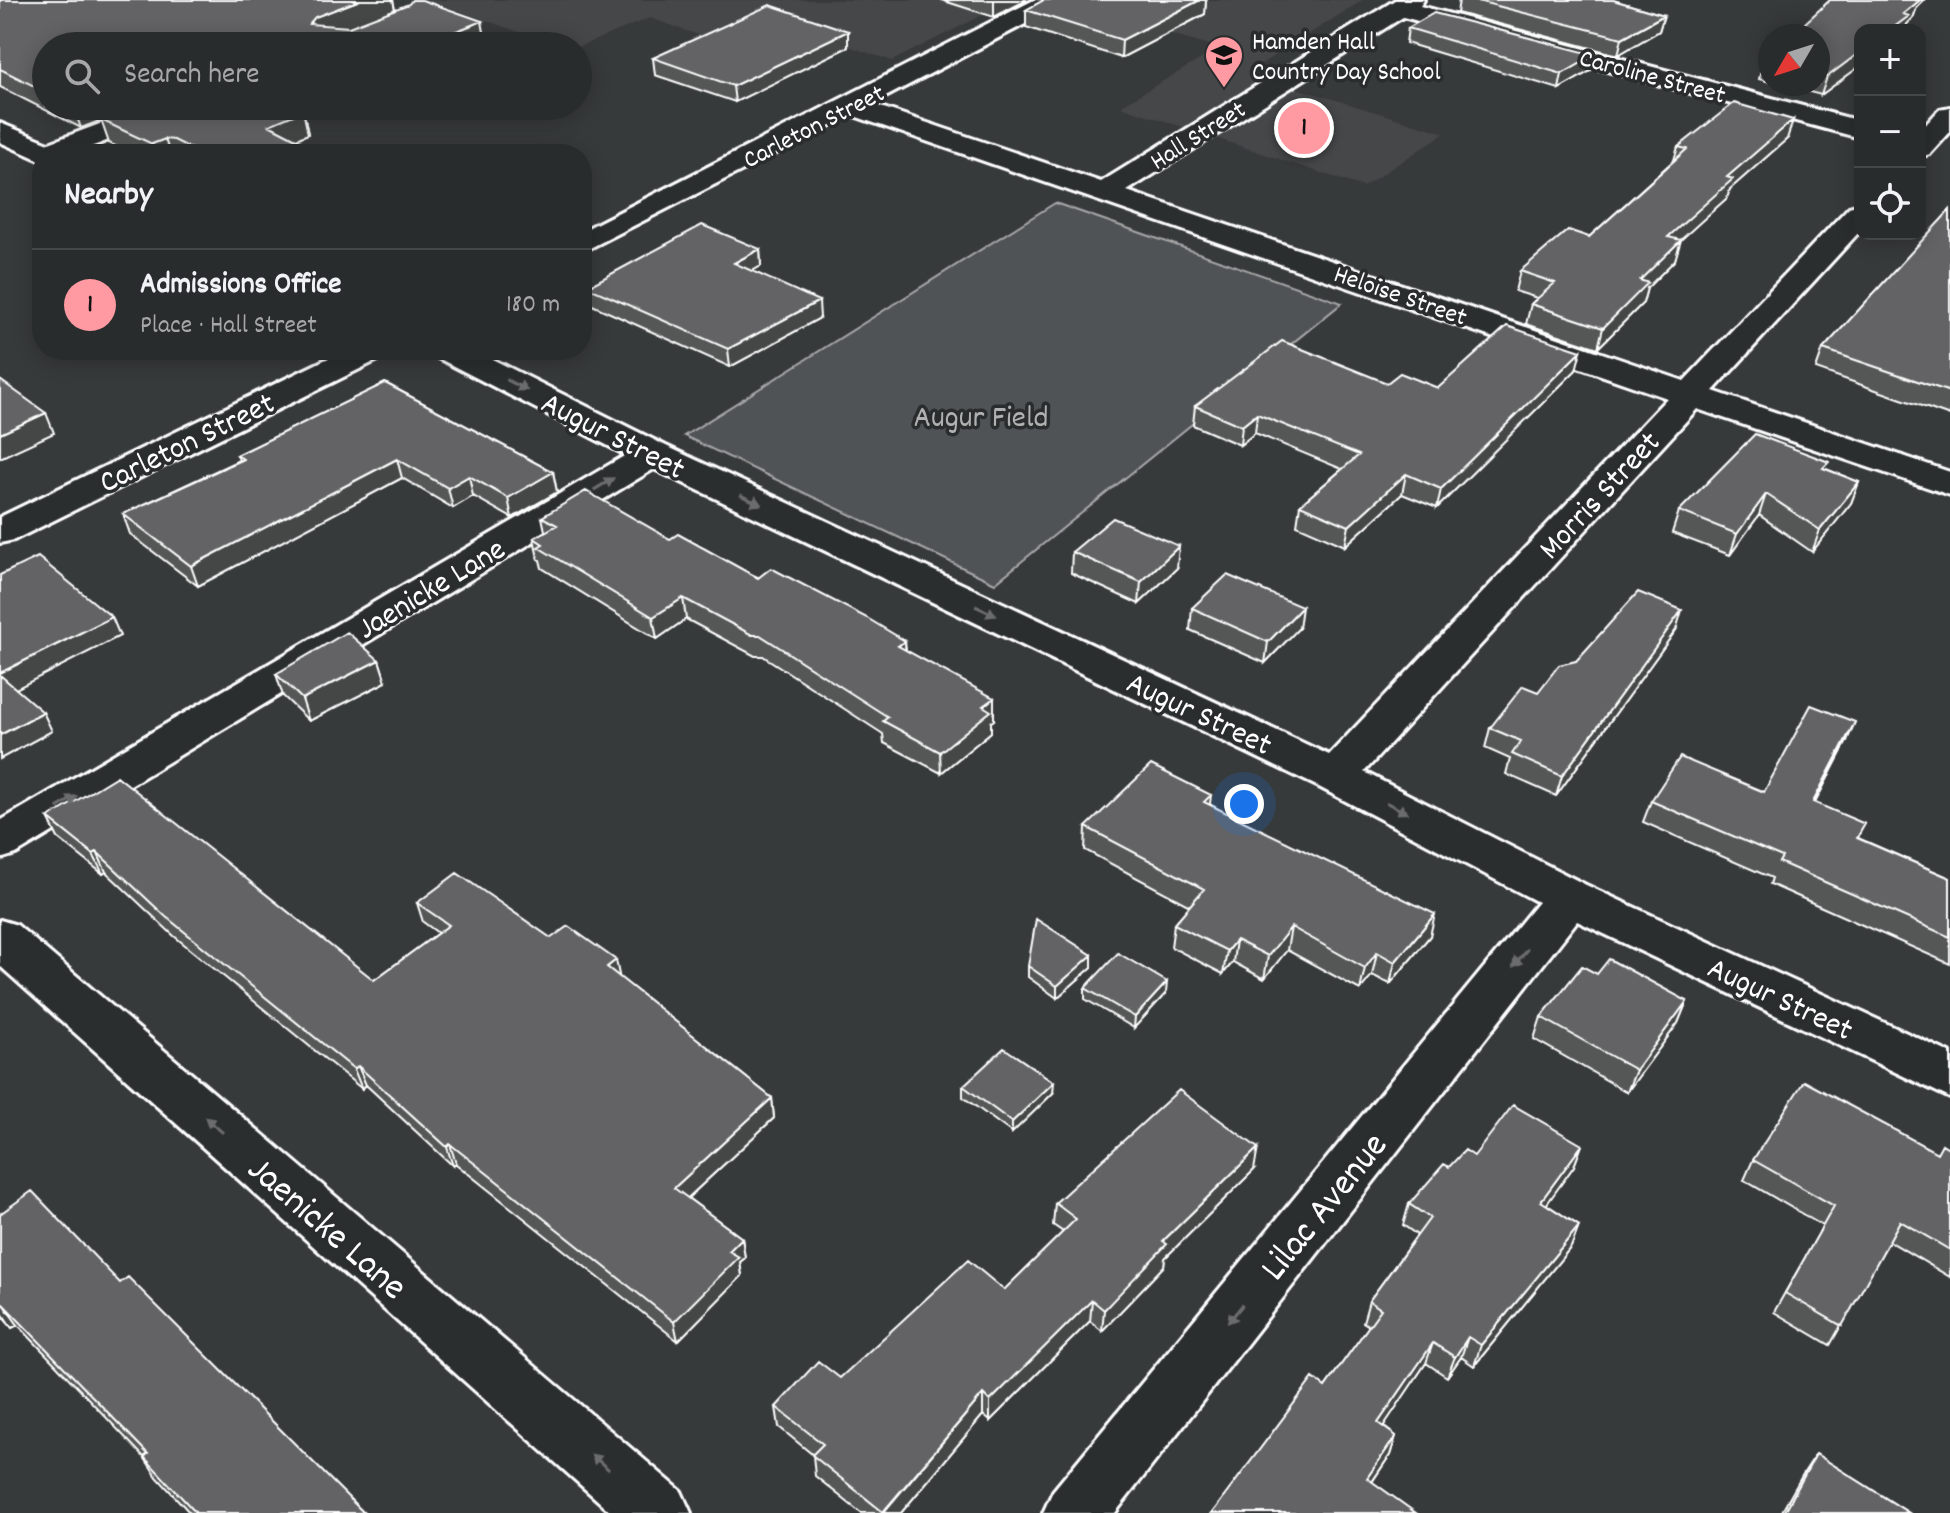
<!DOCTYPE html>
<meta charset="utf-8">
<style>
body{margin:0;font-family:Dekko,sans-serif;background:#353838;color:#f1f3f6}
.controls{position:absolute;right:24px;top:24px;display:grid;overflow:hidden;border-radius:16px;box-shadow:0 4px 20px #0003}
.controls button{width:72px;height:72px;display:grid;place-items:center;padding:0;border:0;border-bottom:2px solid #454848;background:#292c2c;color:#f1f3f6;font:40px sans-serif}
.compass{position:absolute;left:1758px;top:24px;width:72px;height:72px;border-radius:50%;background:#292c2c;box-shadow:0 4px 20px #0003;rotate:231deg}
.you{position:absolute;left:1244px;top:804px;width:28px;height:28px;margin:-20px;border:6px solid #fff;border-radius:50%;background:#1a73e8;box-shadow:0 0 0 12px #1a73e833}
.badge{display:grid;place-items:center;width:52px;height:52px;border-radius:50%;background:#ff9aa2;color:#111;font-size:26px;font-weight:700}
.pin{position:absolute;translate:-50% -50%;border:4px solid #fff;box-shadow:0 2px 8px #0006}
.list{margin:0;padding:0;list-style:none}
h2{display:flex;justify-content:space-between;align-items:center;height:104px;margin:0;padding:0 32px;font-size:34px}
h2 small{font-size:26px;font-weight:400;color:#a5a7a9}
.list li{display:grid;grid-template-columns:52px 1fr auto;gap:24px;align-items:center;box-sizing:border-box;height:112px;padding:0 32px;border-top:2px solid #454848}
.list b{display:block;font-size:30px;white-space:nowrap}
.list p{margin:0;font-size:26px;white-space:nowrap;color:#a5a7a9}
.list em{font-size:26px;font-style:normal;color:#a5a7a9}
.icon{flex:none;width:44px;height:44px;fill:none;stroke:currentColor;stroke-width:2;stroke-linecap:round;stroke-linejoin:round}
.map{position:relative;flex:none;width:1950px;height:1513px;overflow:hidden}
.search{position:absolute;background:#292c2c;box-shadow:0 4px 20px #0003;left:32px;top:32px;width:560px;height:88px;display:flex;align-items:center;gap:20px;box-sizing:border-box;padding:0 28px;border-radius:44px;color:#a5a7a9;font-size:30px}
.panel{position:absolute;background:#292c2c;box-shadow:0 4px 20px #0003;left:32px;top:144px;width:560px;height:216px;border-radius:32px}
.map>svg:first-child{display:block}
.built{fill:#444748}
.green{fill:#505354;stroke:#a8a9aa;stroke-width:2}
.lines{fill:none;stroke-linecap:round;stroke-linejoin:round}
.minor-casing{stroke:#fff;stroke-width:6}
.minor{fill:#2a2d2e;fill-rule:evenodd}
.wall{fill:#555657;stroke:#fff;stroke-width:2}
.shaded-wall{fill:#454647;stroke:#fff;stroke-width:2}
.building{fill:#636465;stroke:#fff;stroke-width:2}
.oneway{fill:#6a6c6d}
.labels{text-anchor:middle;stroke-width:7;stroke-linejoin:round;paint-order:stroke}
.far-poi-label{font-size:26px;fill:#fff;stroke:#2a2d2e;text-anchor:start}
.far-street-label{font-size:26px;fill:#fff;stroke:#2a2d2e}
.park-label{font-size:32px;fill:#b0b2b2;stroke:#2a2d2e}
.street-label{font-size:32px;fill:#fff;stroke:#2a2d2e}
.near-street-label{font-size:38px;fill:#fff;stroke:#2a2d2e}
</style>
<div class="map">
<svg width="1950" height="1513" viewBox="0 0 1950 1513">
<rect width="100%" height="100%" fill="#373a3b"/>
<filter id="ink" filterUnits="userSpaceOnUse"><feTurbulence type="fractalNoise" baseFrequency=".0125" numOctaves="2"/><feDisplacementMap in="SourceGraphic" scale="16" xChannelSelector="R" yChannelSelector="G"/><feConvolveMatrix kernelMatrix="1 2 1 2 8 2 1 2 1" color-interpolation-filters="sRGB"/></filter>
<g filter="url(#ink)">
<path class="built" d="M 427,0 L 1012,0 L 892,61 L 804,31 L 752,54 L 650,18 L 578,47 L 559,46 Z
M 1052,0 L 1363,0 L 1247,73 L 1445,133 L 1363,187 L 1120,106 L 1220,48 Z"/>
<path class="green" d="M 1055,203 L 1342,303 L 995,583 L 684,436 Z"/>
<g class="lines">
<defs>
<path id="minor" d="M 1034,0 L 1052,0 L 1055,5 L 1052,10 L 872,104 L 1101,182 L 1395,0 L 1424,0 L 1420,6 L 1860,121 L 1860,138 L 1403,17 L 1127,191 L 1684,381 L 1849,207 L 1860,204 L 1860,231 L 1713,391 L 1950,472 L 1950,495 L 1697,409 L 1364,772 L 1586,885 L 1950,1053 L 1950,1098 L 1577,921 L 1115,1513 L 1043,1513 L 1053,1491 L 1538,902 L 1319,787 L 654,469 L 16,854 L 0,859 L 0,821 L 626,455 L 436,357 L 431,350 L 474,350 L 666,446 L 1329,755 L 1667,398 L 851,115 L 582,252 L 582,231 Z
M 148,106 L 187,106 L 183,112 L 72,154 L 42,154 L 42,161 L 0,142 L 0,123 L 49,143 Z
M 1950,107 L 1950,132 L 1930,154 L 1920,157 L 1920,131 L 1940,109 Z
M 345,350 L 389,350 L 384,357 L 14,540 L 0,543 L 0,517 Z
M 0,920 L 17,925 L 681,1491 L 691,1513 L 612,1513 L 0,966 Z"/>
</defs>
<use href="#minor" class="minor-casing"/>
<use href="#minor" class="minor"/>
</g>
<path class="wall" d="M 0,0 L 393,0 L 395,10 L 486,43 L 46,46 L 46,106 L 326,106 L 304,115 L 308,134 L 296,139 L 325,154 L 132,154 L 109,143 L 101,120 L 81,128 L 0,87 Z
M 941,0 L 1027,0 L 994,17 Z
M 1044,0 L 1206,0 L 1205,14 L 1121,58 L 1026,27 L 1026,10 Z
M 1459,0 L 1613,0 L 1664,15 L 1659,31 L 1618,55 L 1457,13 Z
M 1917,7 L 1913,18 L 1907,24 L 1905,30 L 1860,30 L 1860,66 L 1821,95 L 1779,84 L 1818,84 L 1818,36 Z
M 1408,28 L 1592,70 L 1559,89 L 1406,43 Z
M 848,47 L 735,102 L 655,75 L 653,58 Z
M 1770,56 L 1770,82 L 1759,79 L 1764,61 Z
M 1787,139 L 1730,189 L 1727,198 L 1680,240 L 1675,260 L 1647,288 L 1643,303 L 1598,348 L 1526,324 L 1531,304 L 1537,298 L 1515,291 L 1520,271 L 1589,237 L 1674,160 L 1678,147 Z
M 1950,210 L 1950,416 L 1816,369 L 1823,349 Z
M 760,249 L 761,266 L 752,271 L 820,318 L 730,367 L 590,304 L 587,287 Z
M 1576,370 L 1437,508 L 1402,494 L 1345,546 L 1297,525 L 1300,505 L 1342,469 L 1255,433 L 1240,445 L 1193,425 L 1195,406 L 1387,383 L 1438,388 Z
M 385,383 L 553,472 L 557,492 L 512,518 L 473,496 L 453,508 L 402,478 L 198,586 L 130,534 L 123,514 L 239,460 L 237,455 Z
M 1826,469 L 1859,482 L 1851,503 L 1812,552 L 1759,515 L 1730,555 L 1672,533 L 1679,511 Z
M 542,517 L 670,539 L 905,641 L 906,650 L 994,720 L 991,722 L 991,732 L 941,773 L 884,743 L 883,734 L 763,656 L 755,656 L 686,619 L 657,639 L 542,568 L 540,560 L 538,559 L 534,538 L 545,531 Z
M 1072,552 L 1177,568 L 1139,604 L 1071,573 Z
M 1192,608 L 1299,628 L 1265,663 L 1190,630 Z
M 1676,630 L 1556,796 L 1506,774 L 1510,759 L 1485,748 L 1490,728 L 1538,692 L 1576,661 Z
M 379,660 L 386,682 L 309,721 L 283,696 L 276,674 Z
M 1846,743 L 1815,803 L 1858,838 L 1950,878 L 1950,964 L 1770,884 L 1772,878 L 1643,822 L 1651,801 L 1764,792 Z
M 1211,795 L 1210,804 L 1430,936 L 1390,984 L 1372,975 L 1360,990 L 1287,950 L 1264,979 L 1233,962 L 1223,974 L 1171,947 L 1174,924 L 1190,906 L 1085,850 L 1086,827 Z
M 48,818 L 374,980 L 438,933 L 423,922 L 417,903 L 551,938 L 619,977 L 772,1098 L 774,1118 L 688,1198 L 742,1238 L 745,1258 L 740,1262 L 742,1276 L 678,1341 L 456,1164 L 453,1166 L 366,1085 L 362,1089 L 174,936 L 106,872 L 103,874 L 58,838 Z
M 1092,955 L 1092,967 L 1057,998 L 1028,977 L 1028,966 Z
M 1597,974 L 1687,1001 L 1678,1023 L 1627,1092 L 1534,1039 L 1541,1017 Z
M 1085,988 L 1166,993 L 1134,1028 L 1085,999 Z
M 963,1086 L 1053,1093 L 1012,1133 L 963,1097 Z
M 1582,1145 L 1574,1166 L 1546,1204 L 1579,1226 L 1571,1247 L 1474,1366 L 1461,1357 L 1447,1377 L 1426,1363 L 1383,1426 L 1396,1436 L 1390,1455 L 1372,1482 L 1212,1513 L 1325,1387 L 1369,1326 L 1363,1322 L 1369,1301 L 1417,1235 L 1403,1225 L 1409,1204 L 1449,1167 L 1474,1156 Z
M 1950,1149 L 1950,1277 L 1889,1241 L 1830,1345 L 1774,1312 L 1823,1226 L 1744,1180 L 1753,1160 L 1937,1153 Z
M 1254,1170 L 1165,1258 L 1164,1266 L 1102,1331 L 1090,1321 L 990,1421 L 983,1415 L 901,1513 L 861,1513 L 815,1476 L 813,1455 L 779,1427 L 776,1407 L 840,1378 L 1004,1290 L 1063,1232 L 1053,1225 L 1055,1203 Z
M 0,1214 L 120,1283 L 364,1513 L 190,1513 L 157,1477 L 144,1457 L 18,1325 L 12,1328 L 0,1314 Z
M 1816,1454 L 1909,1513 L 1781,1513 L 1803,1474 Z"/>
<path class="shaded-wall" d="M 360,0 L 393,0 L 395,10 L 320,38 L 309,24 L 315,17 Z
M 994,0 L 1027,0 L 994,17 Z
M 1200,0 L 1206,0 L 1205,14 L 1121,58 L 1122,40 Z
M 1911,0 L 1924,0 L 1917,7 L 1913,18 L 1907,24 L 1905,30 L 1890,30 L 1903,14 Z
M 1664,15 L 1659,31 L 1618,55 L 1622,38 Z
M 482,21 L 486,43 L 479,46 L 418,46 Z
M 848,31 L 848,47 L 735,102 L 733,86 Z
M 1860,52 L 1860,66 L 1821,95 L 1827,77 Z
M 1595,55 L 1592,70 L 1559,89 L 1562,74 Z
M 73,106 L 139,106 L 81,128 Z
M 278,106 L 326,106 L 304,115 L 308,134 L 275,148 L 269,125 Z
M 1793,120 L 1787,139 L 1730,189 L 1727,198 L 1663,256 L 1668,237 L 1727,177 Z
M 165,139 L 170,154 L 156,154 L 152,144 Z
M 1681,240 L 1675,260 L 1647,288 L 1643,303 L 1598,348 L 1603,328 L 1640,280 Z
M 760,249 L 761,266 L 736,280 L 734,263 Z
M 819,301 L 820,318 L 730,367 L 728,349 Z
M 1581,351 L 1576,370 L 1437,508 L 1441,489 Z
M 46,413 L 54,433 L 0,458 L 0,434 Z
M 1257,414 L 1255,433 L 1240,445 L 1242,426 Z
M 397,459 L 402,478 L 198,586 L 191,566 Z
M 553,472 L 557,492 L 512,518 L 508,498 Z
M 1406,474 L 1402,494 L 1345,546 L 1349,526 Z
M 469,476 L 473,496 L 453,508 L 448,488 Z
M 1859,482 L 1851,503 L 1812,552 L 1820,530 Z
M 1766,494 L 1759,515 L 1730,555 L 1737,534 Z
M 1179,546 L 1177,568 L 1139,604 L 1141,582 Z
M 683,598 L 686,619 L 657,639 L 653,617 Z
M 1302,607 L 1299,628 L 1265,663 L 1268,642 Z
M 1682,610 L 1676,630 L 1556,796 L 1562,776 Z
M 112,617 L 120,636 L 8,693 L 0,676 L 0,673 Z
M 905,641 L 906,662 L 898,646 Z
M 379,660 L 386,682 L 309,721 L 302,699 Z
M 994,698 L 994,720 L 991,722 L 991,732 L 941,773 L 940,752 L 983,706 Z
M 43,712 L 52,731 L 0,759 L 0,735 Z
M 1855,722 L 1846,743 L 1804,823 L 1813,802 Z
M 97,852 L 106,872 L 103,874 L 93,854 Z
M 1435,914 L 1430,936 L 1390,984 L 1395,962 Z
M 1291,927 L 1287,950 L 1264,979 L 1268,956 Z
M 1236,940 L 1233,962 L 1223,974 L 1227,951 Z
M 1377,952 L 1372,975 L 1360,990 L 1365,968 Z
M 1092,955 L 1092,967 L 1057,998 L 1057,986 Z
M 616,960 L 620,980 L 607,967 Z
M 1167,982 L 1166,993 L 1134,1028 L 1135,1017 Z
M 1687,1001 L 1678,1023 L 1627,1092 L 1636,1070 Z
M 358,1066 L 366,1085 L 362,1089 L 354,1069 Z
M 1054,1082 L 1053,1093 L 1012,1133 L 1012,1122 Z
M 772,1098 L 774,1118 L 678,1207 L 674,1188 Z
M 450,1144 L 456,1164 L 453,1166 L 447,1147 Z
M 1582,1145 L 1574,1166 L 1534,1222 L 1541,1201 Z
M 1258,1148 L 1254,1170 L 1165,1258 L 1164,1266 L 1102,1331 L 1104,1310 L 1163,1241 Z
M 1579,1226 L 1571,1247 L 1474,1366 L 1481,1345 Z
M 742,1238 L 745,1258 L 740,1262 L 742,1276 L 678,1341 L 674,1322 L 729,1251 Z
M 1092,1300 L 1090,1321 L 990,1421 L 990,1401 Z
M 3,1304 L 18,1325 L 12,1328 L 0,1310 L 0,1306 Z
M 1468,1337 L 1461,1357 L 1447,1377 L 1455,1357 Z
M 1433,1343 L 1426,1363 L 1372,1443 L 1378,1423 Z
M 983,1394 L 983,1415 L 901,1513 L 883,1513 Z
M 1396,1436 L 1390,1455 L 1361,1498 L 1367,1478 Z"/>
<path class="building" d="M 0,0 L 360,0 L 315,17 L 309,24 L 349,27 L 409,4 L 412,0 L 422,0 L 482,21 L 418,46 L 46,46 L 46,92 L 0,69 Z
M 1044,0 L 1200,0 L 1122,40 L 1026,10 Z
M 1474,0 L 1613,0 L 1664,15 L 1622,38 Z
M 1830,0 L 1914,0 L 1919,1 L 1903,14 L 1909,16 L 1890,30 L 1860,30 L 1860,52 L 1827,77 L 1818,74 L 1818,36 L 1791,36 Z
M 770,5 L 848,31 L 733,86 L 653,58 Z
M 1434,13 L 1595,55 L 1562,74 L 1408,28 Z
M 1734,103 L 1793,120 L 1727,177 L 1733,179 L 1668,237 L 1681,240 L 1640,280 L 1648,283 L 1603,328 L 1531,304 L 1555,283 L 1520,271 L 1568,230 L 1589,237 L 1687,149 L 1678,147 Z
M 140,106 L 290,106 L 303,111 L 269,125 L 325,154 L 202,154 L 174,140 L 165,139 L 152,144 L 101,120 Z
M 1950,210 L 1950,392 L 1823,349 Z
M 702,225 L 760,249 L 734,263 L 819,301 L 728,349 L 587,287 Z
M 1507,326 L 1581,351 L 1441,489 L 1406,474 L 1349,526 L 1300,505 L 1359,455 L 1257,414 L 1242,426 L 1195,406 L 1282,341 L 1387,383 L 1400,373 L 1438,388 Z
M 0,380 L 46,413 L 0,434 Z
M 385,383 L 553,472 L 508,498 L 469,476 L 448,488 L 397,459 L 191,566 L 123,514 L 243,459 L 237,455 Z
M 1755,434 L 1829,462 L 1823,468 L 1859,482 L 1820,530 L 1766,494 L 1737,534 L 1679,511 Z
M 586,491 L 670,539 L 678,534 L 758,578 L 771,568 L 867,618 L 905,641 L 898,646 L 994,698 L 983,706 L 991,711 L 940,752 L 883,721 L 888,717 L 760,635 L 752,635 L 683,598 L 653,617 L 538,547 L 543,544 L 534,538 L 557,525 L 542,517 Z
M 1113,518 L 1179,546 L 1141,582 L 1072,552 Z
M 38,557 L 112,617 L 0,673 L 0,575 Z
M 1227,575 L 1302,607 L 1268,642 L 1192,608 Z
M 1638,592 L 1682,610 L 1562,776 L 1512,754 L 1521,741 L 1490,728 L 1523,686 L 1538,692 L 1559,665 L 1576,661 Z
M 347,632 L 379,660 L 302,699 L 276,674 Z
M 0,675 L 43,712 L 0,735 Z
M 1811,705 L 1855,722 L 1813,802 L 1865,824 L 1857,838 L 1950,878 L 1950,937 L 1779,862 L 1782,857 L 1651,801 L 1680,757 L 1764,792 Z
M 1151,765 L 1211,795 L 1204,802 L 1435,914 L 1395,962 L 1377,952 L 1365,968 L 1291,927 L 1268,956 L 1236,940 L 1227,951 L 1174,924 L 1204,889 L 1086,827 Z
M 117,776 L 374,980 L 449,925 L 417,903 L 457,873 L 551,938 L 568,926 L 616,960 L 607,967 L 772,1098 L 674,1188 L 742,1238 L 729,1251 L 739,1257 L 674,1322 L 450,1144 L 447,1147 L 358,1066 L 354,1069 L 165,916 L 97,852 L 93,854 L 48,818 Z
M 1036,919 L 1092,955 L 1057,986 L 1028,966 Z
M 1118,953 L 1167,982 L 1135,1017 L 1085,988 Z
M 1609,959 L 1687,1001 L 1636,1070 L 1541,1017 L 1582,966 L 1597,974 Z
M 1004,1048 L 1054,1082 L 1012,1122 L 963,1086 Z
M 1804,1081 L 1937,1153 L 1942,1144 L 1950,1149 L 1950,1250 L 1900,1221 L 1842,1326 L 1785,1293 L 1834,1206 L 1753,1160 Z
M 1179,1090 L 1258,1148 L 1163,1241 L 1167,1244 L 1104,1310 L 1092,1300 L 990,1401 L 983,1394 L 883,1512 L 812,1455 L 823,1444 L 776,1407 L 818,1361 L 840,1378 L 968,1260 L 1004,1290 L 1076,1219 L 1055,1203 Z
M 1513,1105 L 1582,1145 L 1541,1201 L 1579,1226 L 1481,1345 L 1468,1337 L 1455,1357 L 1433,1343 L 1378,1423 L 1396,1436 L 1367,1478 L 1416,1513 L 1212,1513 L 1313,1378 L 1325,1387 L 1381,1309 L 1369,1301 L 1430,1218 L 1409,1204 L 1444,1164 L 1449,1167 L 1465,1150 L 1474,1156 Z
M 32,1191 L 120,1283 L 128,1277 L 364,1513 L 196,1513 L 144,1457 L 148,1454 L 3,1304 L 0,1306 L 0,1214 Z
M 1816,1454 L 1909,1513 L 1784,1513 Z"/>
<defs><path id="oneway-solid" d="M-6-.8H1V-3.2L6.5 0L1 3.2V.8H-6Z" transform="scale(2)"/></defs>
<g class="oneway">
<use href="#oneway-solid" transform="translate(517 385) rotate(27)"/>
<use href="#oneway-solid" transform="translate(604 484) rotate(-31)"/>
<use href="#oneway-solid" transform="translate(751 500) rotate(25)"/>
<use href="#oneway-solid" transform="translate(986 611) rotate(25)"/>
<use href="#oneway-solid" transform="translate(67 802) rotate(-31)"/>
<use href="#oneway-solid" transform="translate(1397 808) rotate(27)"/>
<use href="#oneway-solid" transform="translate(1520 958) rotate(129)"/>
<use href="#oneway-solid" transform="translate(214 1125) rotate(-139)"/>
<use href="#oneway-solid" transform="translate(1235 1314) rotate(129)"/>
<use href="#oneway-solid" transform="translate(600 1462) rotate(-139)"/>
</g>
</g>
<defs>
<symbol id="school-pin" viewBox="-11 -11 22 30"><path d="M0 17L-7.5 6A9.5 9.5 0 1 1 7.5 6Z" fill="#ff9aa2" stroke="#2a2d2e"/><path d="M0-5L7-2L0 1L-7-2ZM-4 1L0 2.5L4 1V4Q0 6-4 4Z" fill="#111"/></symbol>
</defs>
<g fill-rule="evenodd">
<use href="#school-pin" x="1202" y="33" width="44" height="60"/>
</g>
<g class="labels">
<g class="far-poi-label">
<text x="1252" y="49">Hamden Hall<tspan x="1252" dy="30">Country Day School</tspan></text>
</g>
<g class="far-street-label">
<text transform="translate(1653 75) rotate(15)" y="9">Caroline Street</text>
<text transform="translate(813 125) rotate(-27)" y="9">Carleton Street</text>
<text transform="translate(1197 134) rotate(-32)" y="9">Hall Street</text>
<text transform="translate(1401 294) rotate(19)" y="9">Heloise Street</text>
</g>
<g class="park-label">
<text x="981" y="426">Augur Field</text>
</g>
<g class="street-label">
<text transform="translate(614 434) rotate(27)" y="11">Augur Street</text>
<text transform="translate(186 441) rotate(-26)" y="11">Carleton Street</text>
<text transform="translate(1598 494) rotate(-47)" y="11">Morris Street</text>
<text transform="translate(430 587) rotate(-31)" y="11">Jaenicke Lane</text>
<text transform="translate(1200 712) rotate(25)" y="11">Augur Street</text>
<text transform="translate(1781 997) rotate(25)" y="11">Augur Street</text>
</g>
<g class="near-street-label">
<text transform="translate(1322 1205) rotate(-51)" y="13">Lilac Avenue</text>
<text transform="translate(329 1226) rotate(41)" y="13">Jaenicke Lane</text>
</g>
</g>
</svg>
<div class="controls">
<button>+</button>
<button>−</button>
<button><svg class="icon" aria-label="locate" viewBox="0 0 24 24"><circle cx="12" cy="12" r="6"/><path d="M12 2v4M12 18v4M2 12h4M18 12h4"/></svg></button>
</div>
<svg class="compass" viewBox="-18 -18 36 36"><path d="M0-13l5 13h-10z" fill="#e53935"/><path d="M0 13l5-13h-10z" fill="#a5a7a9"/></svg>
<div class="you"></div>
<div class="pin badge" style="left:1304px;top:128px">1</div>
<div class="search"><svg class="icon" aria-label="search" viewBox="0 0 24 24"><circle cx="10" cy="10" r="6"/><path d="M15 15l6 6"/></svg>Search here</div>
<section class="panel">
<h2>Nearby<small></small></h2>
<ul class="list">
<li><span class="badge">1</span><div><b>Admissions Office</b><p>Place · Hall Street</p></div><em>180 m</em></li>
</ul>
</section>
</div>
